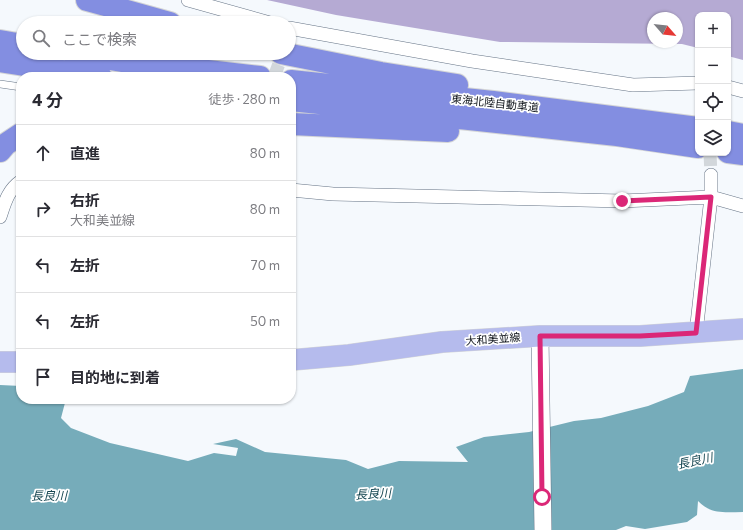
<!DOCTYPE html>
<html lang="ja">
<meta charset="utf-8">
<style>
body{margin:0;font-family:Commissioner,"Noto Sans JP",sans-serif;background:#f2f2f3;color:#2b2b33}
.controls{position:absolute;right:12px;top:12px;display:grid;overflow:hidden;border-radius:8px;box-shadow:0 1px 3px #0004}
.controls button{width:36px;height:36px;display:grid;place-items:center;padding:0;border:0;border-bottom:1px solid #e1e1e2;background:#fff;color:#2b2b33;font:20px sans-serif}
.compass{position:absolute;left:647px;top:12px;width:36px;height:36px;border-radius:50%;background:#fff;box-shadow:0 1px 3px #0004;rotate:118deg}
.stop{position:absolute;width:12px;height:12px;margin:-9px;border:3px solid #db2777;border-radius:50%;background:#fff}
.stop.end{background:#db2777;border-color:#fff;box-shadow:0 1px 4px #0008}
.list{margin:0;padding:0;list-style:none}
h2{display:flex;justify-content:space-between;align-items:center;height:52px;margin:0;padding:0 16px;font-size:17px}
h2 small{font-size:13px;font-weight:400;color:#7c7c81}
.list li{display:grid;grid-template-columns:26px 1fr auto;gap:12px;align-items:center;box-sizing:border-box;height:56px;padding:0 16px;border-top:1px solid #e1e1e2}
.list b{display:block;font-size:15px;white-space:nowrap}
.list p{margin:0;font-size:13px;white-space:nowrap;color:#7c7c81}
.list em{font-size:13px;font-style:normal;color:#7c7c81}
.icon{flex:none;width:22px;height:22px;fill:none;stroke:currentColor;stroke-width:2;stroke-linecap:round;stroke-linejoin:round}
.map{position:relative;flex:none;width:743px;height:530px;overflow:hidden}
.search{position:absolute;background:#fff;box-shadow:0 1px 3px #0004;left:16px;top:16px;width:280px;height:44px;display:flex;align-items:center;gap:10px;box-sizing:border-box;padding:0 14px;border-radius:22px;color:#7c7c81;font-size:15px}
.panel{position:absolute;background:#fff;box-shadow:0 1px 3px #0004;left:16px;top:72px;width:280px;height:332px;border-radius:16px}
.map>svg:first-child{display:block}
.forest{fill:#b5aad3;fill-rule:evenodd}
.water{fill:#76acba}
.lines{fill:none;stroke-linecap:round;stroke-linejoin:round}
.minor-tunnel{stroke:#d2d7db;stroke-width:13;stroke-dasharray:13 6;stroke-linecap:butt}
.service-casing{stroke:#667486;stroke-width:8}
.minor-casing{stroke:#667486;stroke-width:14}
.tertiary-casing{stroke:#667486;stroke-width:18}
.primary-casing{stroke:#d4d5d6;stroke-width:22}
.motorway-casing{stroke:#d4d5d6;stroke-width:24}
.service{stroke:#fff;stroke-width:7}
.minor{stroke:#fff;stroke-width:13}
.tertiary{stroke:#fff;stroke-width:17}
.primary{stroke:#b5bbed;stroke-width:21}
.motorway{stroke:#838ee1;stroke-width:22}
.route{stroke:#db2777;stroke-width:5}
.labels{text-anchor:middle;stroke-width:3.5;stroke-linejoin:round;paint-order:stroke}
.street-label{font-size:11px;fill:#0f141b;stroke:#fff}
.water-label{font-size:12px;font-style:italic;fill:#144550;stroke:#fff}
</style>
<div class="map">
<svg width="743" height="530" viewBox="0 0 743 530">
<rect width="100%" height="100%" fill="#f5f9fd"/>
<path class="forest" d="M 267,0 L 743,0 L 743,60 L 728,56 L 728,15 L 698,15 L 698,48 L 682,44 L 500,42 L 336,15 ZM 653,18 L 677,18 L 677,42 L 653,42 Z"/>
<path class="water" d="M 743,369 L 743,512 C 726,512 711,515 698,501 L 697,515 L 687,522 L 645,529 L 626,526 L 616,530 L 0,530 L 0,385 L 21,386 L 21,399 L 66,399 L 61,418 L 71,428 L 110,443 L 188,461 L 214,453 L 236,456 L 238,448 L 213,444 L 236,439 L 265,452 L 346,460 L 368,469 L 399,461 L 468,462 L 456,447 L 484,437 L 529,432 L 574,421 L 601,418 L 648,406 L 684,392 L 690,376 Z"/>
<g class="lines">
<path class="minor-tunnel" d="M 274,77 L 283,53
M 710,153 L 711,175"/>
<defs>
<path id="service" d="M 0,84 L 21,87"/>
<path id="minor" d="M 188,0 L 270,23
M 289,28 L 472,61 L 633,85 L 698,83
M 728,87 L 743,91
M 291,190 L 333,194 L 622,201 L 711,197 L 743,206
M 0,217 C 5,202 8,190 21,181
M 696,333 L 711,197 L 711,175"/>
<path id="tertiary" d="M 540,336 L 543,530"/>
<path id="primary" d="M 291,360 L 349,355 L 442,342 L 540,336 L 640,336 L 743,329
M 0,362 L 21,362"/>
<path id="motorway" d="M 87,0 L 170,23
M 0,41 L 23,45
M 73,53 L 122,61 L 260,77
M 281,53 L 381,73 L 457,85
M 0,61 L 101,77
M 291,81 L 493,102 L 698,128
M 291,100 L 617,135 L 698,147
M 291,124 L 448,131
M 728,132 L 743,135
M 0,151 L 6,144 L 21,134
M 728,152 L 743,154"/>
</defs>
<use href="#service" class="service-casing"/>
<use href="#minor" class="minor-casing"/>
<use href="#tertiary" class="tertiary-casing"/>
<use href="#primary" class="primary-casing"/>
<use href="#motorway" class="motorway-casing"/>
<use href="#service" class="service"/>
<use href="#minor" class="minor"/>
<use href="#tertiary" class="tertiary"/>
<use href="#primary" class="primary"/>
<use href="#motorway" class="motorway"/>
</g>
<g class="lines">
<path class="route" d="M 542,497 L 540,336 L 640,336 L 696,333 L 711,197 L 622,201"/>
</g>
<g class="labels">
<g class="street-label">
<text transform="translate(495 103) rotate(6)" y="4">東海北陸自動車道</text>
<text transform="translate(493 339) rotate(-4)" y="4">大和美並線</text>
</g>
<g class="water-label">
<text transform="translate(695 461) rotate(-12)" y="4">長良川</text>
<text transform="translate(373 494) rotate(-3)" y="4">長良川</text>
<text x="49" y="500">長良川</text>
</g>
</g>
</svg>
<div class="controls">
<button>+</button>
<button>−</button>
<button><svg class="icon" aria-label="locate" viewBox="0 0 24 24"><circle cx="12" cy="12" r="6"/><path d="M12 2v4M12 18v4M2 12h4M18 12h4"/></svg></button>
<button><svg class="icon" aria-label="layers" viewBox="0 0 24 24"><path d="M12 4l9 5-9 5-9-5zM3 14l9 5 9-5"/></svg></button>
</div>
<svg class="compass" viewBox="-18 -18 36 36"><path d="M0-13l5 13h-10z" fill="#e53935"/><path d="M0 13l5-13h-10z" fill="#7c7c81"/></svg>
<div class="stop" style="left:542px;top:497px"></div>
<div class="stop end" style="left:622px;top:201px"></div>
<div class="search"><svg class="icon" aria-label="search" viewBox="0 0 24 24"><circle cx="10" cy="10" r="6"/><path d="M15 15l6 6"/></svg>ここで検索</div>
<section class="panel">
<h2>4 分<small>徒歩 · 280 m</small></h2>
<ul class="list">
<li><svg class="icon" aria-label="ahead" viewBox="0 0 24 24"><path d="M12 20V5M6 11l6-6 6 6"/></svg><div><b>直進</b></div><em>80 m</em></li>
<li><svg class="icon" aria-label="right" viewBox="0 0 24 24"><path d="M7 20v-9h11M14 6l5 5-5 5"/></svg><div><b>右折</b><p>大和美並線</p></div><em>80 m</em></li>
<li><svg class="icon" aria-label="left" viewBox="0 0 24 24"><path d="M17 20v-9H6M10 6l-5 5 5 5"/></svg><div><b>左折</b></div><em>70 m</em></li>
<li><svg class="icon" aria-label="left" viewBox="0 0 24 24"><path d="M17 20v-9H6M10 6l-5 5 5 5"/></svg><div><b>左折</b></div><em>50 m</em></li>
<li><svg class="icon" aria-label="arrive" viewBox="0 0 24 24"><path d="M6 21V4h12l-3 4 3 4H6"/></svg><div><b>目的地に到着</b></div></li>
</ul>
</section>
</div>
